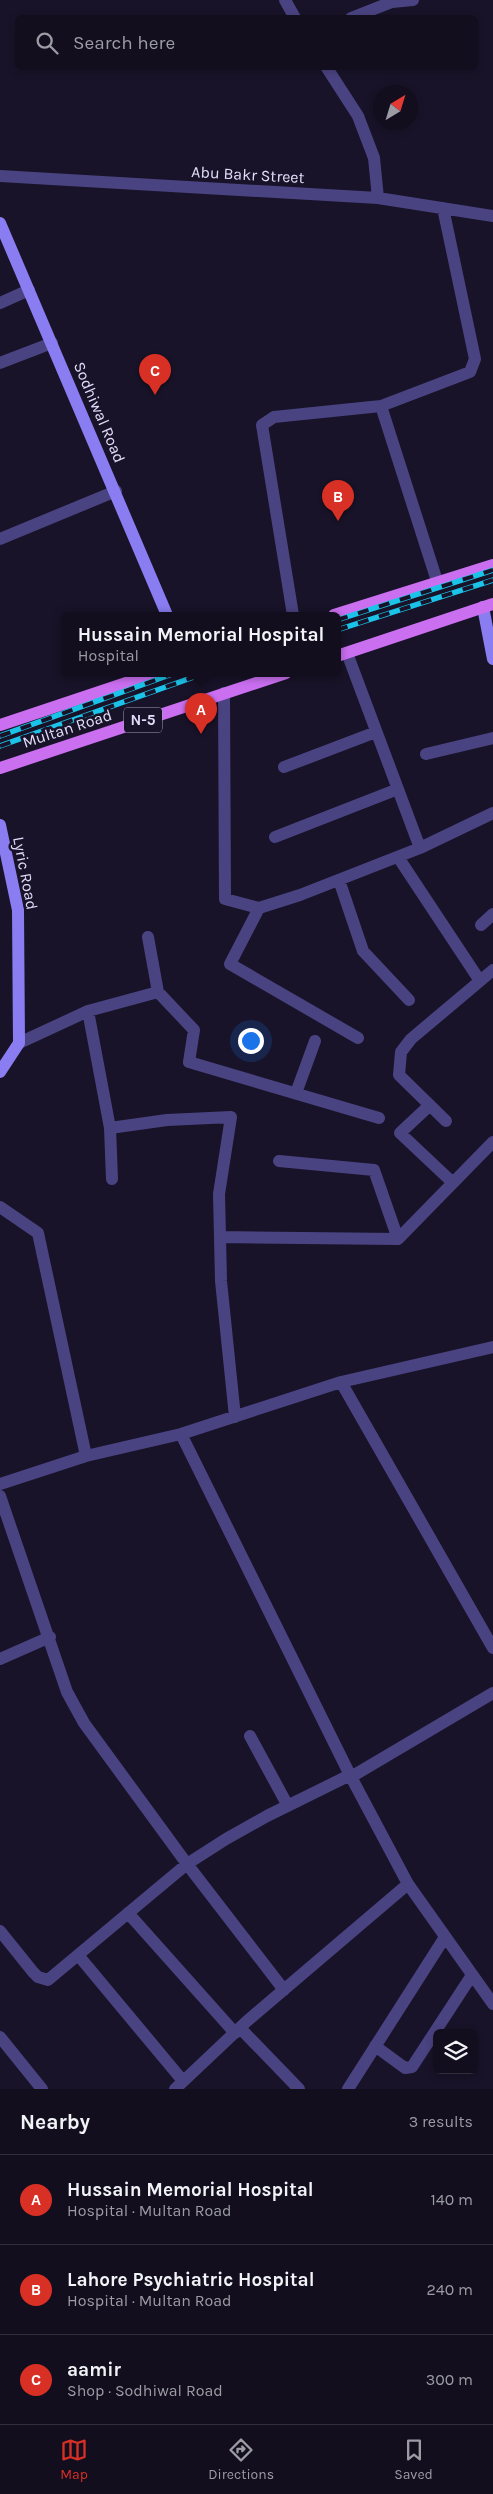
<!DOCTYPE html>
<meta charset="utf-8">
<style>
body{margin:0;font-family:Karla,sans-serif;background:#1b1727;color:#f1f3f6}
.controls{position:absolute;right:15px;bottom:15px;display:grid;overflow:hidden;border-radius:8px;box-shadow:0 2px 8px #0003}
.controls button{width:45px;height:45px;display:grid;place-items:center;padding:0;border:0;border-bottom:1px solid #312e3c;background:#120e1e;color:#f1f3f6;font:25px sans-serif}
.compass{position:absolute;left:373px;top:85px;width:45px;height:45px;border-radius:50%;background:#120e1e;box-shadow:0 2px 8px #0003;rotate:38deg}
.you{position:absolute;left:250px;top:1040px;width:18px;height:18px;margin:-12px;border:4px solid #fff;border-radius:50%;background:#1a73e8;box-shadow:0 0 0 8px #1a73e833}
.badge{display:grid;place-items:center;width:32px;height:32px;border-radius:50%;background:#d93025;color:#fff;font-size:16px;font-weight:700}
.pin{position:absolute;translate:-50% -41px;filter:drop-shadow(0 1px 2px #0008)}
.pin::after{content:'';position:absolute;top:26px;width:18px;height:15px;background:inherit;clip-path:polygon(0 0,100% 0,50% 100%)}
.popup{position:absolute;left:61px;top:612px;width:280px;height:65px;box-sizing:border-box;display:grid;place-content:center;border-radius:8px;background:#120e1e;filter:drop-shadow(0 1px 4px #0005);font-size:16px;white-space:nowrap;color:#9c9ca4}
.popup b{font-size:19px;color:#f1f3f6}
.popup::after{content:'';position:absolute;left:50%;top:100%;margin-left:-10px;border:10px solid transparent;border-top-color:#120e1e}
.list{margin:0;padding:0;list-style:none}
h2{display:flex;justify-content:space-between;align-items:center;height:65px;margin:0;padding:0 20px;font-size:21px}
h2 small{font-size:16px;font-weight:400;color:#9c9ca4}
.list li{display:grid;grid-template-columns:32px 1fr auto;gap:15px;align-items:center;box-sizing:border-box;height:90px;padding:0 20px;border-top:1px solid #312e3c}
.list b{display:block;font-size:19px;white-space:nowrap}
.list p{margin:0;font-size:16px;white-space:nowrap;color:#9c9ca4}
.list em{font-size:16px;font-style:normal;color:#9c9ca4}
.icon{flex:none;width:28px;height:28px;fill:none;stroke:currentColor;stroke-width:2;stroke-linecap:round;stroke-linejoin:round}
.map{position:relative;flex:none;width:493px;height:2089px;overflow:hidden}
.search{position:absolute;background:#120e1e;box-shadow:0 2px 8px #0003;left:15px;right:15px;top:15px;height:55px;display:flex;align-items:center;gap:12px;box-sizing:border-box;padding:0 18px;border-radius:8px;color:#9c9ca4;font-size:19px}
.sheet{height:335px;background:#120e1e}
nav{display:flex;justify-content:space-around;align-items:center;box-sizing:border-box;height:70px;border-top:1px solid #312e3c;background:#120e1e;font-size:14px;color:#9c9ca4}
nav a{display:grid;justify-items:center;gap:2px}
nav .on{color:#d93025}
.map>svg:first-child{display:block}
.lines{fill:none;stroke-linecap:round;stroke-linejoin:round}
.street{stroke:#4a4382;stroke-width:12}
.secondary{stroke:#8a7df2;stroke-width:12}
.primary{stroke:#cb6ff1;stroke-width:12}
.rail-casing{stroke:#1cc3e9;stroke-width:5.5}
.rail{stroke:#181328;stroke-width:4;stroke-dasharray:11;stroke-linecap:butt}
.labels{text-anchor:middle;stroke-width:5;stroke-linejoin:round;paint-order:stroke}
.shield{fill:#181328;stroke:#a6a0bc;stroke-width:1}
.shield-label{font-size:15px;font-weight:bold;fill:#e3ddfc}
.street-label{font-size:16px;fill:#e3ddfc;stroke:#181328}
</style>
<div class="map">
<svg width="493" height="2089" viewBox="0 0 493 2089">
<rect width="100%" height="100%" fill="#181328"/>
<g class="lines">
<path class="street" d="M 285,0 L 295,18
M 351,18 L 392,2 L 413,0
M 327,68 L 358,116 L 374,158 L 378,198
M 0,176 L 378,198 L 493,216
M 0,303 L 29,290
M 0,363 L 52,343
M 0,539 L 116,491
M 437,581 L 381,406 L 470,372 L 475,359 L 443,208
M 293,615 L 262,425 L 274,417 L 381,406
M 347,653 L 420,848
M 224,693 L 225,899 L 259,908 L 300,895 L 420,848 L 493,813
M 426,754 L 493,738
M 284,767 L 376,732
M 275,837 L 398,789
M 398,857 L 480,981
M 339,880 L 363,951 L 409,1000
M 259,908 L 230,964 L 358,1038
M 481,925 L 493,914
M 148,937 L 158,992 L 194,1030 L 189,1062 L 379,1118
M 88,1011 L 110,1128 L 112,1179
M 19,1043 L 88,1011 L 158,992
M 296,1093 L 315,1041
M 430,1105 L 400,1133 L 452,1182
M 446,1121 L 399,1075 L 401,1052 L 411,1039 L 493,970
M 110,1128 L 167,1120 L 231,1117 L 219,1194 L 221,1281 L 235,1417
M 279,1161 L 374,1170 L 398,1239
M 0,1207 L 38,1233 L 86,1456
M 220,1237 L 398,1239 L 493,1142
M 341,1382 L 493,1648
M 181,1434 L 350,1775 L 408,1884 L 493,2004
M 0,1484 L 86,1456 L 181,1434 L 341,1382 L 493,1347
M 0,1496 L 67,1692 L 84,1723 L 187,1864 L 284,1990
M 0,1659 L 50,1637
M 250,1736 L 288,1806
M 351,1777 L 493,1693
M 128,1913 L 235,2033
M 0,1931 L 33,1972 L 38,1977 L 48,1980 L 187,1864 L 226,1839 L 267,1816 L 350,1775
M 78,1955 L 183,2081
M 240,2028 L 299,2089
M 0,2037 L 42,2089
M 375,2046 L 405,2068 L 412,2067 L 472,1975
M 175,2089 L 246,2022 L 408,1884
M 348,2089 L 445,1937"/>
<path class="secondary" d="M 0,223 L 167,615
M 483,607 L 493,659
M 0,825 L 18,910 L 19,1043 L 0,1072"/>
<path class="primary" d="M 334,615 L 493,565
M 337,656 L 493,604
M 0,725 L 156,673
M 0,768 L 286,673"/>
<defs>
<path id="rail" d="M 337,620 L 493,570
M 337,630 L 493,580
M 0,736 L 175,673
M 0,746 L 205,673"/>
</defs>
<use href="#rail" class="rail-casing"/>
<use href="#rail" class="rail"/>
</g>
<g class="labels">
<rect class="shield" x="124" y="707.5" width="38" height="25" rx="4"/>
<g class="shield-label">
<text x="143" y="725">N-5</text>
</g>
<g class="street-label">
<text transform="translate(248 174) rotate(3)" y="6">Abu Bakr Street</text>
<text transform="translate(100 412) rotate(67)" y="6">Sodhiwal Road</text>
<text transform="translate(67 728) rotate(-18)" y="6">Multan Road</text>
<text transform="translate(26 873) rotate(79)" y="6">Lyric Road</text>
</g>
</g>
</svg>
<div class="controls">
<button><svg class="icon" aria-label="layers" viewBox="0 0 24 24"><path d="M12 4l9 5-9 5-9-5zM3 14l9 5 9-5"/></svg></button>
</div>
<svg class="compass" viewBox="-18 -18 36 36"><path d="M0-13l5 13h-10z" fill="#e53935"/><path d="M0 13l5-13h-10z" fill="#9c9ca4"/></svg>
<div class="you"></div>
<div class="pin badge" style="left:201px;top:734px">A</div>
<div class="popup"><b>Hussain Memorial Hospital</b>Hospital</div>
<div class="pin badge" style="left:338px;top:521px">B</div>
<div class="pin badge" style="left:155px;top:395px">C</div>
<div class="search"><svg class="icon" aria-label="search" viewBox="0 0 24 24"><circle cx="10" cy="10" r="6"/><path d="M15 15l6 6"/></svg>Search here</div>
</div>
<section class="sheet">
<h2>Nearby<small>3 results</small></h2>
<ul class="list">
<li><span class="badge">A</span><div><b>Hussain Memorial Hospital</b><p>Hospital · Multan Road</p></div><em>140 m</em></li>
<li><span class="badge">B</span><div><b>Lahore Psychiatric Hospital</b><p>Hospital · Multan Road</p></div><em>240 m</em></li>
<li><span class="badge">C</span><div><b>aamir</b><p>Shop · Sodhiwal Road</p></div><em>300 m</em></li>
</ul>
</section>
<nav>
<a class="on"><svg class="icon" aria-label="map" viewBox="0 0 24 24"><path d="M3 6l6-2 6 2 6-2v14l-6 2-6-2-6 2zM9 4v14M15 6v14"/></svg>Map</a>
<a><svg class="icon" aria-label="directions" viewBox="0 0 24 24"><path d="M12 3l9 9-9 9-9-9zM9 14v-3h6M13 9l2 2-2 2"/></svg>Directions</a>
<a><svg class="icon" aria-label="saved" viewBox="0 0 24 24"><path d="M7 4h10v16l-5-4-5 4z"/></svg>Saved</a>
</nav>
